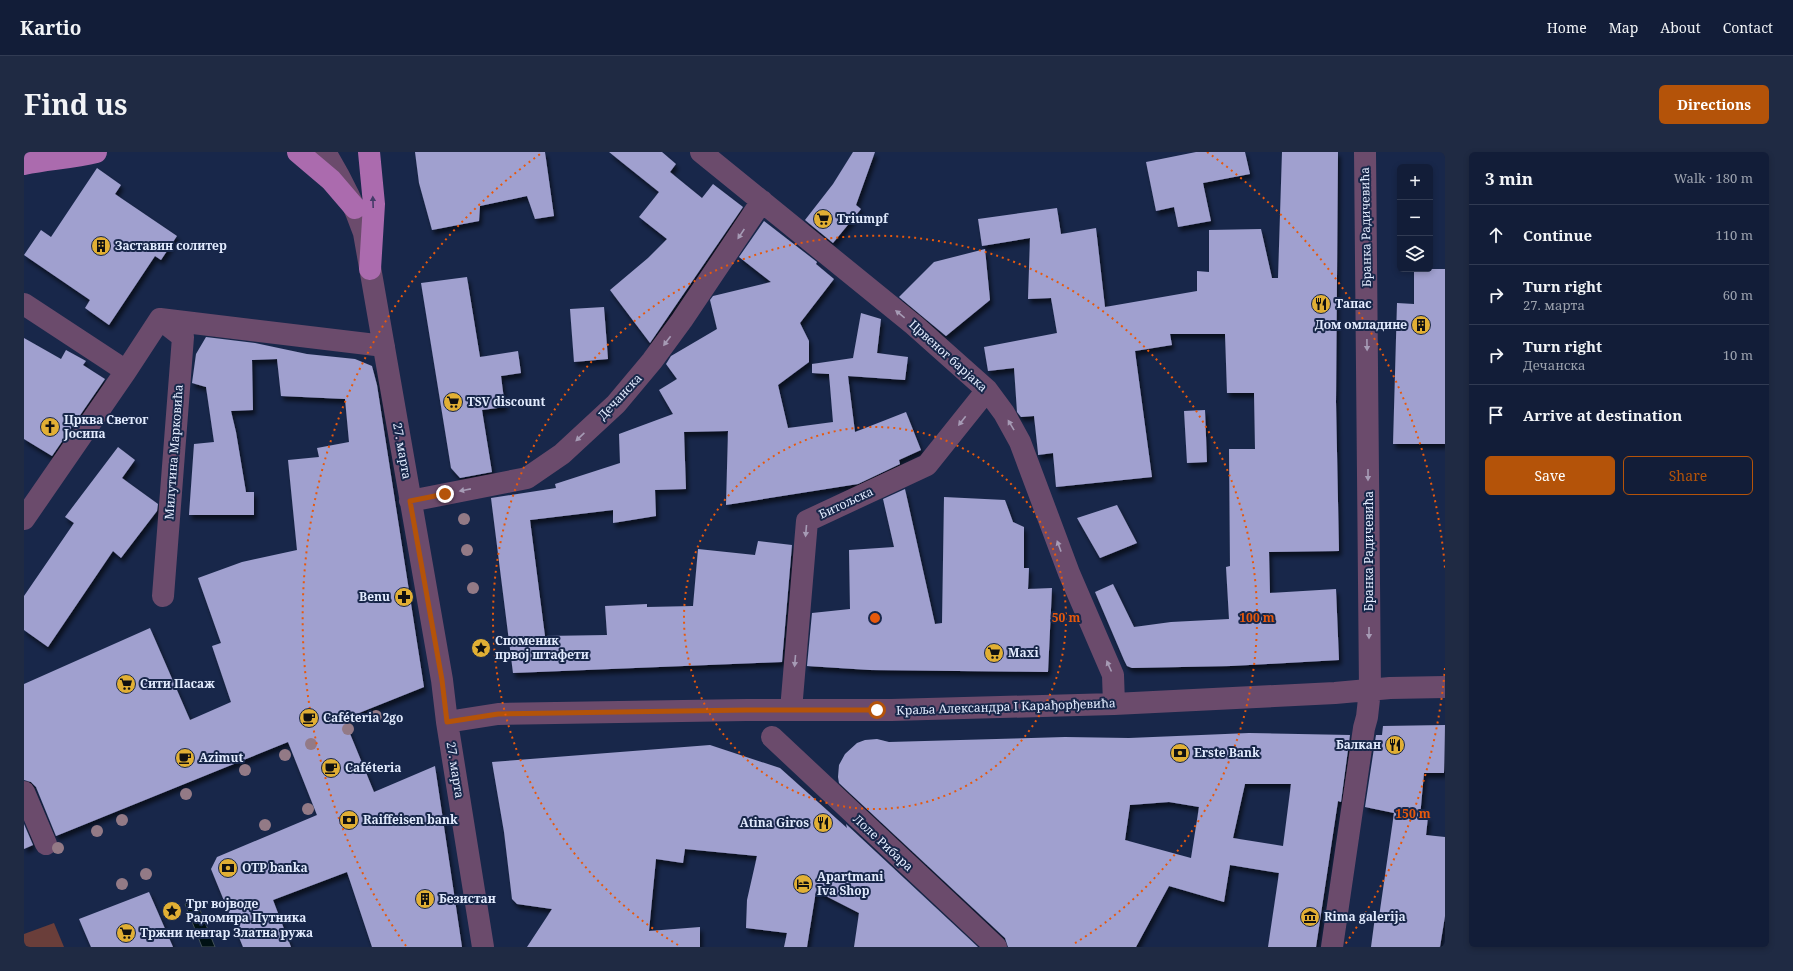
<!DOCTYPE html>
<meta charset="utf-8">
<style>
body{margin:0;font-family:"Noto Serif",serif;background:#1f2a43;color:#f1f3f6}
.controls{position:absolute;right:12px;top:12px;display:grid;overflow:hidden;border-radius:6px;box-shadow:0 2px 6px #0003}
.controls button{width:36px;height:36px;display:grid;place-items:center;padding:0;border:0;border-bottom:1px solid #313b53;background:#121d38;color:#f1f3f6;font:20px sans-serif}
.stop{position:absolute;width:12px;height:12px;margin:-9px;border:3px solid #b45309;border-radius:50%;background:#fff}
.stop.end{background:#b45309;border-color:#fff;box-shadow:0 1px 4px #0008}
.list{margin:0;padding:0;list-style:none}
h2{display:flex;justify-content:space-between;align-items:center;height:52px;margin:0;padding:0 16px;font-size:17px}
h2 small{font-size:13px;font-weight:400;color:#9ca2ae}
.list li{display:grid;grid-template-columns:26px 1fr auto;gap:12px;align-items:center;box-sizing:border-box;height:60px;padding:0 16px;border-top:1px solid #313b53}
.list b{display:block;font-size:15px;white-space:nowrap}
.list p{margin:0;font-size:13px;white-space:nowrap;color:#9ca2ae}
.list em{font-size:13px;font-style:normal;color:#9ca2ae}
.actions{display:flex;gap:8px;padding:12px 16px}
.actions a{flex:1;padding:9px 0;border:1px solid #b45309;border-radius:6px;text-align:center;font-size:14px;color:#b45309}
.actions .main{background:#b45309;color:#fff}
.icon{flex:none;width:22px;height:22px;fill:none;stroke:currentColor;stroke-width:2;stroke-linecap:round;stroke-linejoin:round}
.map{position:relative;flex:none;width:1421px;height:795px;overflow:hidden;border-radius:6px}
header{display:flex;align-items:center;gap:24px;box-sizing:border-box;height:56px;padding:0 20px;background:#121d38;border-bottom:1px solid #313b53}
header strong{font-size:19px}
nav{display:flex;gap:22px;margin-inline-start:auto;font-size:14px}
.intro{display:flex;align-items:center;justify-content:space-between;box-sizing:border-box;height:96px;padding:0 24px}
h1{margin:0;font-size:28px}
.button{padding:10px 18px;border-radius:6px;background:#b45309;color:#fff;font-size:14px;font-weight:700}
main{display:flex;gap:24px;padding:0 24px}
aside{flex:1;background:#121d38;border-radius:6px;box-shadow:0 2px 6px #0003}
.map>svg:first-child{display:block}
.green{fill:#6a3e3a}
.water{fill:#001114;stroke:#44525a}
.building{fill:#a0a0cf;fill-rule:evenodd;filter:url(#shadow)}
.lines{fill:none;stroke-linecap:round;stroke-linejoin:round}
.minor{stroke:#6b4b6c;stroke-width:22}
.major{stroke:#ab6bae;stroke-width:22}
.tree{fill:#937a86}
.oneway{fill:#443b68}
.oneway2{fill:#a69bb5}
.route{stroke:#b45309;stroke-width:5}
.ring{fill:none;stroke:#e8590c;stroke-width:2;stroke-dasharray:2 4}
.labels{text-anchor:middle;stroke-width:4;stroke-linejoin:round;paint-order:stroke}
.poi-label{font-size:12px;font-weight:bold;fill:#e2ebfe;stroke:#18274a;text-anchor:start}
.street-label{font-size:12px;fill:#e2ebfe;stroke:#18274a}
.centre{fill:#e8590c;stroke:#18274a;stroke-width:2}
.ring-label{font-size:12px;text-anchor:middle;font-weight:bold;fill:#e8590c;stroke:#18274a;stroke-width:4;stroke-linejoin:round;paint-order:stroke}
</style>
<header>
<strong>Kartio</strong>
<nav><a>Home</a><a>Map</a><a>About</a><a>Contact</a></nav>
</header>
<div class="intro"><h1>Find us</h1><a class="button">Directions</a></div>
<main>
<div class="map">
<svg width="1421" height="795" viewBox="0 0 1421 795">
<defs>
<filter id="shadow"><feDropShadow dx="2.5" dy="4.5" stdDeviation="2" flood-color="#0009"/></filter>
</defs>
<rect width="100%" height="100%" fill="#18274a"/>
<path class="green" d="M 30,771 L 40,795 L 0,795 L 0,782 Z"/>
<path class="water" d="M 172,747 L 172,748 L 191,795 L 178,795 L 161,752 Z"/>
<path class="building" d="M 391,0 L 521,0 L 530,64 L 511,67 L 503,44 L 456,54 L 455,69 L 408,78 L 395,31 Z
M 585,0 L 638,0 L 652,12 L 646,20 L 678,46 L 689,32 L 719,55 L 626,191 L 586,138 L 624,106 L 643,87 L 615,65 L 635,40 Z
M 829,0 L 851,0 L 832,53 L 837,57 L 809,91 L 781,68 L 809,32 Z
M 1172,0 L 1221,0 L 1226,22 L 1179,31 L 1187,69 L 1154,75 L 1150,55 L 1132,59 L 1122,10 Z
M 1258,0 L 1314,0 L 1312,250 L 1315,399 L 1245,400 L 1246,441 L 1312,437 L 1315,508 L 1207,514 L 1108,516 L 1103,514 L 1100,508 L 1071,440 L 1089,432 L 1110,475 L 1147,470 L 1205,467 L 1202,415 L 1206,414 L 1205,297 L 1231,297 L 1230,241 L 1203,241 L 1201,182 L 1146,182 L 1148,193 L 1111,199 L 1128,325 L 1032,335 L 1029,301 L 1014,303 L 1014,301 L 1010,264 L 997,265 L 993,260 L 990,216 L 964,219 L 960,195 L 1033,181 L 1027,146 L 1004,147 L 1006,86 L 958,94 L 954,67 L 1033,56 L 1037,82 L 1072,76 L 1081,155 L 1173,139 L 1173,119 L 1185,120 L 1185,78 L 1237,77 L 1248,126 L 1254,126 Z
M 73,16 L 97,33 L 91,42 L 153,84 L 137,108 L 131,104 L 85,173 L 61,156 L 66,148 L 0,103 L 17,78 L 27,85 Z
M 740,69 L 793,110 L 792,112 L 810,127 L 776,171 L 785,189 L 785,210 L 754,233 L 764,276 L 809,270 L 805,222 L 788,221 L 788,212 L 829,206 L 837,161 L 857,167 L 853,201 L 884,205 L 881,228 L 824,224 L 831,280 L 882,260 L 897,298 L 875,308 L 876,312 L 834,332 L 702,353 L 704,279 L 660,280 L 662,337 L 631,338 L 632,364 L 589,371 L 589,358 L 506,368 L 521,484 L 583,483 L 581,454 L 623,452 L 623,455 L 669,454 L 674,397 L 731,403 L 734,389 L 768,393 L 758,510 L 489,521 L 467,346 L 532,336 L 531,332 L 596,311 L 595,282 L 649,262 L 635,238 L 653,227 L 642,212 L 647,204 L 693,177 L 686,148 L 689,144 L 747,130 L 715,105 Z
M 961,97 L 966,148 L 922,184 L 875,145 L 910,110 Z
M 1390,117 L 1421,117 L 1421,292 L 1369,292 L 1373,151 L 1390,152 Z
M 443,125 L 456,205 L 494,199 L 497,221 L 477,224 L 481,255 L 458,258 L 468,320 L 436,326 L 427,316 L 397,131 Z
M 580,155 L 584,207 L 550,210 L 546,157 Z
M 182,185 L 231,191 L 283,202 L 331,207 L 348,214 L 353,233 L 400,535 L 320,567 L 350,640 L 411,614 L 438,795 L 348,795 L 323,720 L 249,748 L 267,795 L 219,795 L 187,717 L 193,705 L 293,663 L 264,590 L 32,684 L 12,635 L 7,630 L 0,628 L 0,532 L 126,476 L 166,568 L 207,550 L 188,494 L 197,491 L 174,426 L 218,410 L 273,398 L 264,308 L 295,305 L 293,296 L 325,290 L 321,247 L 257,244 L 253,207 L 228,208 L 229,258 L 207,259 L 212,280 L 222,340 L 230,340 L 230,363 L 165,363 L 170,292 L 190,290 L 182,235 L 168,231 L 172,202 Z
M 0,186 L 37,207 L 42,198 L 62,209 L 59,213 L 81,227 L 28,304 L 0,287 Z
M 1181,258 L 1183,310 L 1163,311 L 1160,259 Z
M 94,295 L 111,308 L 98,326 L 134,352 L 133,359 L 97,406 L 89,399 L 24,495 L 0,478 L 0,444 L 50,371 L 41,365 Z
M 881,337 L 911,472 L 918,471 L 920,345 L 981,348 L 989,370 L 1000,375 L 1000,416 L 1005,416 L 1004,437 L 1028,436 L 1024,520 L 846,518 L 783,514 L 788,461 L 826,457 L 825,398 L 870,395 L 859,347 Z
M 1093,353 L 1113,391 L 1076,406 L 1053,366 Z
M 1421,573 L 1420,621 L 1400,621 L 1396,665 L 1404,665 L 1402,683 L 1421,685 L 1421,764 L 1416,795 L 1347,795 L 1351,765 L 1355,765 L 1370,661 L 1341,655 L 1352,583 L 1358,583 L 1359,574 Z
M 1225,581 L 1326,583 L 1317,650 L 1314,649 L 1292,795 L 1244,795 L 1255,721 L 1206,713 L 1200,750 L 1145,734 L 1112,795 L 984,795 L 981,786 L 815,631 L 814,625 L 815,613 L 821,602 L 833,591 L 841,588 L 853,587 L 865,590 L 1041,585 L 1105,586 ZM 1221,632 L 1267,632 L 1259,694 L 1209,686 ZM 1145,650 L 1175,655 L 1167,706 L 1101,688 L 1106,653 Z
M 686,593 L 756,616 L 823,676 L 822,672 L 954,795 L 830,795 L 835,761 L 792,739 L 783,795 L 760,795 L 763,781 L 722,776 L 723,748 L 733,704 L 661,697 L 659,711 L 632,707 L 625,779 L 676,775 L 676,795 L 503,795 L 528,757 L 493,752 L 488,747 L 480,680 L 468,610 Z
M 0,672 L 9,693 L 0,697 Z
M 125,740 L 149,795 L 67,795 L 55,767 Z"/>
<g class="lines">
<path class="minor" d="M 301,0 C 317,26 330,52 340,81 L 418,528 L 423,570 L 459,795
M 677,0 L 890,173 L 963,238 L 980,261 L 996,290 L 1045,421 L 1089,523 L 1090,552
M 0,152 L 102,219 L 0,367
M 136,167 L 159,185 L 139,444
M 102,219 L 136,167 L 360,194
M 386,349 L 503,326 L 538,302 L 592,252 L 628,209 L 658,168 L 738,49
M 767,558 L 783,369 L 903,313 L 963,238
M 423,570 L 474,562 L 722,558 L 867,558 L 1090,552 L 1311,541 L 1366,536 L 1421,535
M 748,585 L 972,795
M 0,640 L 22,692
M 1308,795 L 1340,576 L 1343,565 L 1346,538 L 1341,0"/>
<path class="major" d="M 274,0 L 307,28 L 331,56
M 345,0 L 350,52 L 346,117
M 0,12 C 24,7 48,6 72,0"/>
</g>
<g class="tree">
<circle cx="440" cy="367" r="6"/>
<circle cx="443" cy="398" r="6"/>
<circle cx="449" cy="436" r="6"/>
<circle cx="352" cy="564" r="6"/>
<circle cx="324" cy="577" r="6"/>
<circle cx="287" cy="592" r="6"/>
<circle cx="261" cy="603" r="6"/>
<circle cx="221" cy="618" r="6"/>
<circle cx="162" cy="642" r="6"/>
<circle cx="284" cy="657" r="6"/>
<circle cx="98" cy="668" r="6"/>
<circle cx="241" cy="673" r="6"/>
<circle cx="73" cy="679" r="6"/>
<circle cx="34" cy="696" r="6"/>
<circle cx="122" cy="722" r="6"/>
<circle cx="98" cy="732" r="6"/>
</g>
<defs><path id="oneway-solid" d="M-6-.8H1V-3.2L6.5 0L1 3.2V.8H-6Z"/></defs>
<use class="oneway" href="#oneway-solid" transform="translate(349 50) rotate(-92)"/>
<g class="oneway2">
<use href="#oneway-solid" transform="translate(717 82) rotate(124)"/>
<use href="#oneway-solid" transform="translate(876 162) rotate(-141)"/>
<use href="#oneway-solid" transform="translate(643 189) rotate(127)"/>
<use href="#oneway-solid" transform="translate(1343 193) rotate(89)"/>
<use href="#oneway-solid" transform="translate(938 269) rotate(128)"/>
<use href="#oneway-solid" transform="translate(987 273) rotate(-121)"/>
<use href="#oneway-solid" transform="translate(556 285) rotate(137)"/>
<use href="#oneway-solid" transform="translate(1344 323) rotate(90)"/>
<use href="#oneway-solid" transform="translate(441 338) rotate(169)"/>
<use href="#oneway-solid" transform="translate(782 379) rotate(95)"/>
<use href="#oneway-solid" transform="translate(1035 394) rotate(-110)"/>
<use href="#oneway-solid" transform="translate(1345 481) rotate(90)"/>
<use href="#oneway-solid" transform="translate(771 509) rotate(95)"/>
<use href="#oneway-solid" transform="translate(1085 514) rotate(-114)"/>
</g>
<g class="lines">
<path class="route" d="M 421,342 L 386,349 L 418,528 L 423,570 L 474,562 L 722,558 L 853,558"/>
</g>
<g class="ring">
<circle cx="851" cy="466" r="191"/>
<path d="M654 793A382 382 0 1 1 1048 793"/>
<path d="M1421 516A572 572 0 0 1 1320 794M382 794A572 572 0 0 1 519 0M1183 0A572 572 0 0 1 1421 416"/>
</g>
<defs>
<symbol id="supermarket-disc" viewBox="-11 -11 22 22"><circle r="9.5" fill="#e1af34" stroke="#18274a"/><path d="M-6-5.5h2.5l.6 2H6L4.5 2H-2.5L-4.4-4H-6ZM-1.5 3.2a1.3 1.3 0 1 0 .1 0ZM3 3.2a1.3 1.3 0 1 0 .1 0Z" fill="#111"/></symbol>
<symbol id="building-disc" viewBox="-11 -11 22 22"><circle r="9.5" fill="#e1af34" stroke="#18274a"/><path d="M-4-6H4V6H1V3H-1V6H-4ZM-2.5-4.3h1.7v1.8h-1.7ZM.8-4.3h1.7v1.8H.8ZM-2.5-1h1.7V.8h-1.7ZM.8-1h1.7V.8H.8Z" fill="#111"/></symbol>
<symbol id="restaurant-disc" viewBox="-11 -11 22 22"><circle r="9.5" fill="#e1af34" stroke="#18274a"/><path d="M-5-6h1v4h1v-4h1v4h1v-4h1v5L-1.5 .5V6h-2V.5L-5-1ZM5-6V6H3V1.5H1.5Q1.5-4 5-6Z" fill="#111"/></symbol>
<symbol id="church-disc" viewBox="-11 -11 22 22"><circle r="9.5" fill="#e1af34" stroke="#18274a"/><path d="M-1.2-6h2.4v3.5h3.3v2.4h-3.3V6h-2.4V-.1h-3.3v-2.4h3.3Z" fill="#111"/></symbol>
<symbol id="pharmacy-disc" viewBox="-11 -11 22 22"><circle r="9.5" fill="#e1af34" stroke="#18274a"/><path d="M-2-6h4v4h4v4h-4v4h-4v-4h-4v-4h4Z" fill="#111"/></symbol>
<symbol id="sight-disc" viewBox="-11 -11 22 22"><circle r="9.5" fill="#e1af34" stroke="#18274a"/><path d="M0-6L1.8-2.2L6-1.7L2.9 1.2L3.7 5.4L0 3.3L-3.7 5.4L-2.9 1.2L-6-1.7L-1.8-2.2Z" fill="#111"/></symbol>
<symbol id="cafe-disc" viewBox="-11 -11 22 22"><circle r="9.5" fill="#e1af34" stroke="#18274a"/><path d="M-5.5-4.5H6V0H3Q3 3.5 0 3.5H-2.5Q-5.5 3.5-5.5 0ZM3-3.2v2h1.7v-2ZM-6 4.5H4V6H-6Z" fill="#111"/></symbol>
<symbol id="bank-disc" viewBox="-11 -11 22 22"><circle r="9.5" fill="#e1af34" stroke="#18274a"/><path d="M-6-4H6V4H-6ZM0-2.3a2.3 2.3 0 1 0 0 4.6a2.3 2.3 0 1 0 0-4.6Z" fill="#111"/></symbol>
<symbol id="hotel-disc" viewBox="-11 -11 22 22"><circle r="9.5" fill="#e1af34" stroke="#18274a"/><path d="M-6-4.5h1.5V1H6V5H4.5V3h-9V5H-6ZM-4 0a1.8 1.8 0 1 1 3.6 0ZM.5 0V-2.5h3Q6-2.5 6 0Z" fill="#111"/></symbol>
<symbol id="museum-disc" viewBox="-11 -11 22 22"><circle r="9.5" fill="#e1af34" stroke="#18274a"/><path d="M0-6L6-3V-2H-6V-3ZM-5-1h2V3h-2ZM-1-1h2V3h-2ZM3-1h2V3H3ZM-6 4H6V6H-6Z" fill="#111"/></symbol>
</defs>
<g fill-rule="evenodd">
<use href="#supermarket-disc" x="788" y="56" width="22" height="22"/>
<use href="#building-disc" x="66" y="83" width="22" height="22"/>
<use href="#restaurant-disc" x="1286" y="141" width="22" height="22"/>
<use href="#building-disc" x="1386" y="162" width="22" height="22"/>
<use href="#supermarket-disc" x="418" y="239" width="22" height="22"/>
<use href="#church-disc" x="15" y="264" width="22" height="22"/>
<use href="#pharmacy-disc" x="369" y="434" width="22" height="22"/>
<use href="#sight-disc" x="446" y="485" width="22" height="22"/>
<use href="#supermarket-disc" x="959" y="490" width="22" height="22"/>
<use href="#supermarket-disc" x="91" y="521" width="22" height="22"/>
<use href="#cafe-disc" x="274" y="555" width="22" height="22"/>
<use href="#restaurant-disc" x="1360" y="582" width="22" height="22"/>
<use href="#bank-disc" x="1145" y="590" width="22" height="22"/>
<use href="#cafe-disc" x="150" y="595" width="22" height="22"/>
<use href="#cafe-disc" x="296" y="605" width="22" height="22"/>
<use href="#bank-disc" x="314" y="657" width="22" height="22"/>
<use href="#restaurant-disc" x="788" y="660" width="22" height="22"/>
<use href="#bank-disc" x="193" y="705" width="22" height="22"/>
<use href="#hotel-disc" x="768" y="721" width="22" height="22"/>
<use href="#building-disc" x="390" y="736" width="22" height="22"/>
<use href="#sight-disc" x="137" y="748" width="22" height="22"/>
<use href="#museum-disc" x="1275" y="754" width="22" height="22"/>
<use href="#supermarket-disc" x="91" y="770" width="22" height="22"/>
</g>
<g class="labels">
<g class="poi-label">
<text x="813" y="71">Triumpf</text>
<text x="91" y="98">Заставин солитер</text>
<text x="1311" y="156">Тапас</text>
<text x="1383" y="177" text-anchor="end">Дом омладине</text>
<text x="443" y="254">TSV discount</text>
<text x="40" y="272">Црква Светог<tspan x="40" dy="14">Јосипа</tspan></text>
<text x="366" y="449" text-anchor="end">Benu</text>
<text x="471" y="493">Споменик<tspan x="471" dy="14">првој штафети</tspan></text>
<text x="984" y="505">Maxi</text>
<text x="116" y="536">Сити Пасаж</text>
<text x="299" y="570">Caféteria 2go</text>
<text x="1357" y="597" text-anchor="end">Балкан</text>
<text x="1170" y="605">Erste Bank</text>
<text x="175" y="610">Azimut</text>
<text x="321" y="620">Caféteria</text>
<text x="339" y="672">Raiffeisen bank</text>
<text x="785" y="675" text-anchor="end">Atina Giros</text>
<text x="218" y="720">OTP banka</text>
<text x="793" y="729">Apartmani<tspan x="793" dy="14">Iva Shop</tspan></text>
<text x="415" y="751">Безистан</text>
<text x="162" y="756">Трг војводе<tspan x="162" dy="14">Радомира Путника</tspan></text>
<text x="1300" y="769">Rima galerija</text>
<text x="116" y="785">Тржни центар Златна ружа</text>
</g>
<g class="street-label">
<text transform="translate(1342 75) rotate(-91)" y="4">Бранка Радичевића</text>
<text transform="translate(924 204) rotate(42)" y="4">Црвеног барјака</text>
<text transform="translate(596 245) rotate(-47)" y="4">Дечанска</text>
<text transform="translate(378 299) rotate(80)" y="4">27. марта</text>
<text transform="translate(150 300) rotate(-86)" y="4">Милутина Марковића</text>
<text transform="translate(822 351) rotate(-25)" y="4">Битољска</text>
<text transform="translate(1345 399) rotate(-90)" y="4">Бранка Радичевића</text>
<text transform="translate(982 555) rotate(-2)" y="4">Краља Александра I Карађорђевића</text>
<text transform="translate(431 618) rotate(81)" y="4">27. марта</text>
<text transform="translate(859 691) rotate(43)" y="4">Лоле Рибара</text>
</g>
</g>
<circle cx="851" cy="466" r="6" class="centre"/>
<g class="ring-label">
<text x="1042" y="470">50 m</text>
<text x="1233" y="470">100 m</text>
<text x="1389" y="666">150 m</text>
</g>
</svg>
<div class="controls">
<button>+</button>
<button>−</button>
<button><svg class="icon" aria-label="layers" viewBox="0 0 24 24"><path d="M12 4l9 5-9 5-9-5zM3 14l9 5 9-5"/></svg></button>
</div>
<div class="stop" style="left:853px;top:558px"></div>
<div class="stop end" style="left:421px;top:342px"></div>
</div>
<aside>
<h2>3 min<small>Walk · 180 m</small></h2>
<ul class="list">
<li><svg class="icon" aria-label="ahead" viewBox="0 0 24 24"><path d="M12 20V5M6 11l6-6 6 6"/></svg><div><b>Continue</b></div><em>110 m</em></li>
<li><svg class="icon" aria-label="right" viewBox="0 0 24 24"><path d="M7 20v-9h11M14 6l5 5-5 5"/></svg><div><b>Turn right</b><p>27. марта</p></div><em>60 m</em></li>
<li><svg class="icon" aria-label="right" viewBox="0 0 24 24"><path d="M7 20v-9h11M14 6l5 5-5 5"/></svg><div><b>Turn right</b><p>Дечанска</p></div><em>10 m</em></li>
<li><svg class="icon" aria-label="arrive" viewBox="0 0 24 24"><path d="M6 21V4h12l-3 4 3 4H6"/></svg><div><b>Arrive at destination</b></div></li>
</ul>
<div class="actions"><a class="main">Save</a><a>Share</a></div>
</aside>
</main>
